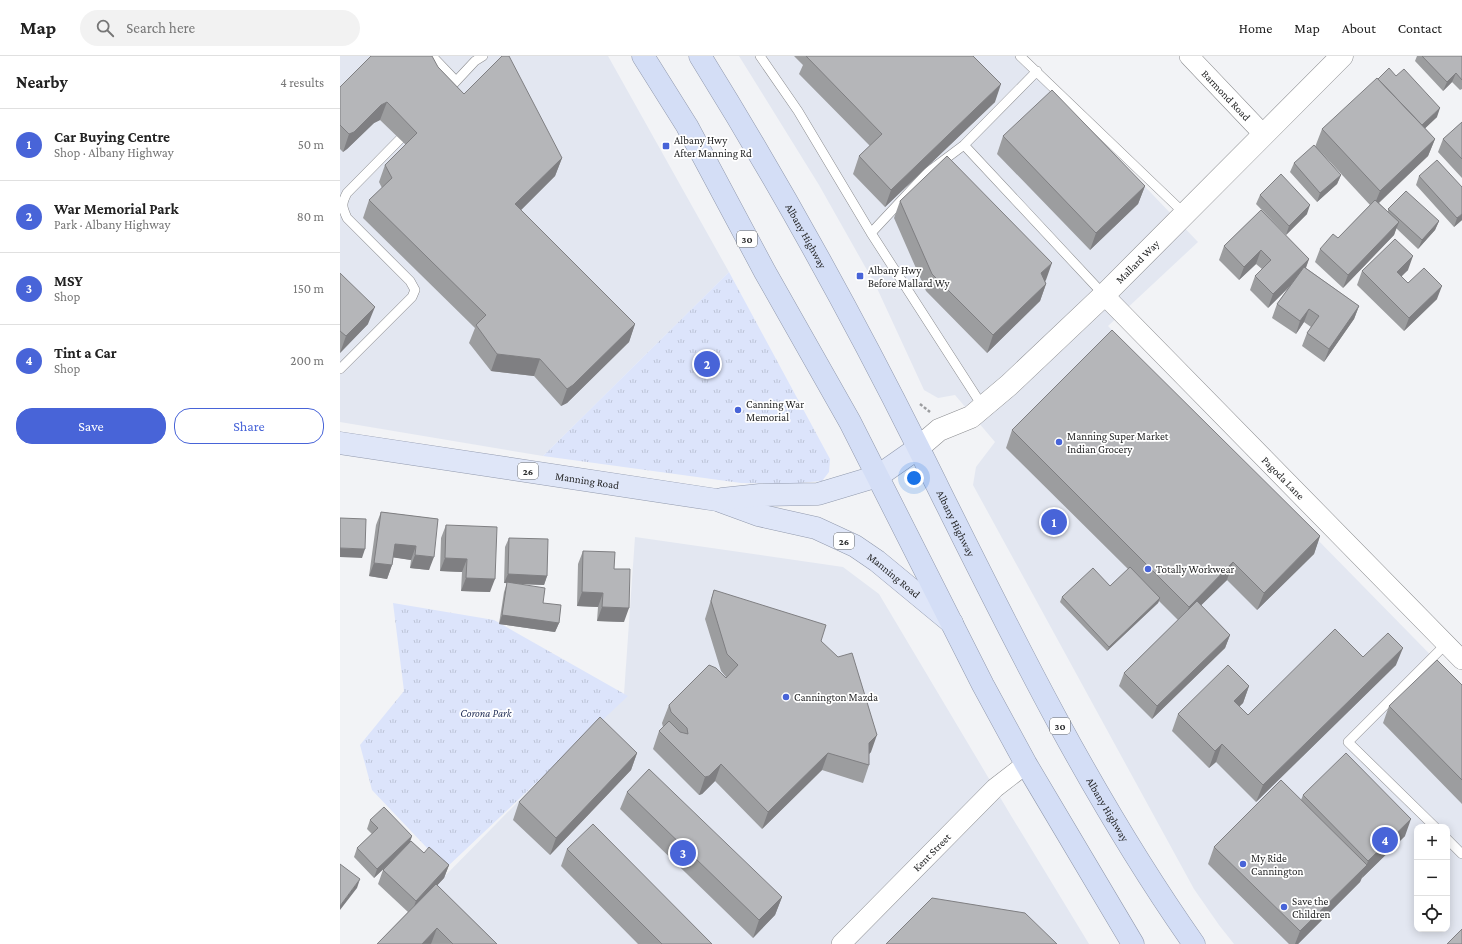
<!DOCTYPE html>
<meta charset="utf-8">
<style>
body{margin:0;font-family:"Crimson Pro",serif;background:#f2f2f2;color:#222}
.controls{position:absolute;right:12px;bottom:12px;display:grid;overflow:hidden;border-radius:8px;box-shadow:0 2px 10px #0003}
.controls button{width:36px;height:36px;display:grid;place-items:center;padding:0;border:0;border-bottom:1px solid #e0e0e0;background:#fff;color:#222;font:20px sans-serif}
.you{position:absolute;left:574px;top:422px;width:14px;height:14px;margin:-10px;border:3px solid #fff;border-radius:50%;background:#1a73e8;box-shadow:0 0 0 6px #1a73e833}
.badge{display:grid;place-items:center;width:26px;height:26px;border-radius:50%;background:#4864d8;color:#fff;font-size:13px;font-weight:700}
.pin{position:absolute;translate:-50% -50%;border:2px solid #fff;box-shadow:0 1px 4px #0006}
.list{margin:0;padding:0;list-style:none}
h2{display:flex;justify-content:space-between;align-items:center;height:52px;margin:0;padding:0 16px;font-size:17px}
h2 small{font-size:13px;font-weight:400;color:#767676}
.list li{display:grid;grid-template-columns:26px 1fr auto;gap:12px;align-items:center;box-sizing:border-box;height:72px;padding:0 16px;border-top:1px solid #e0e0e0}
.list b{display:block;font-size:15px;white-space:nowrap}
.list p{margin:0;font-size:13px;white-space:nowrap;color:#767676}
.list em{font-size:13px;font-style:normal;color:#767676}
.actions{display:flex;gap:8px;padding:12px 16px}
.actions a{flex:1;padding:9px 0;border:1px solid #4864d8;border-radius:16px;text-align:center;font-size:14px;color:#4864d8}
.actions .main{background:#4864d8;color:#fff}
.icon{flex:none;width:22px;height:22px;fill:none;stroke:currentColor;stroke-width:2;stroke-linecap:round;stroke-linejoin:round}
.map{position:relative;flex:none;width:1122px;height:888px;overflow:hidden}
header{display:flex;align-items:center;gap:24px;box-sizing:border-box;height:56px;padding:0 20px;background:#fff;border-bottom:1px solid #e0e0e0}
header strong{font-size:19px}
nav{display:flex;gap:22px;margin-inline-start:auto;font-size:14px}
.search{width:280px;height:36px;background:#f2f2f2;display:flex;align-items:center;gap:10px;box-sizing:border-box;padding:0 14px;border-radius:22px;color:#767676;font-size:15px}
main{display:flex}
aside{flex:1;background:#fff}
.map>svg:first-child{display:block}
.built{fill:#e3e7f1;fill-rule:evenodd}
.park{fill:url(#park-tufts)}
.lines{fill:none;stroke-linecap:round;stroke-linejoin:round}
.service-casing{stroke:#8b8c8f;stroke-width:10}
.minor-casing{stroke:#8b8c8f;stroke-width:20}
.tertiary-casing{stroke:#8b8c8f;stroke-width:23}
.primary-casing{stroke:#9199ad;stroke-width:23}
.trunk-casing{stroke:#9199ad;stroke-width:23}
.path{stroke:#9b9c9f;stroke-width:2.5;stroke-dasharray:3 2;stroke-linecap:butt}
.service{stroke:#fff;stroke-width:9}
.minor{stroke:#fff;stroke-width:19}
.tertiary{stroke:#fff;stroke-width:22}
.primary{stroke:#dfe6f8;stroke-width:22}
.trunk{stroke:#d4def6;stroke-width:22}
.wall{fill:#9c9d9f}
.shaded-wall{fill:#7f7f82}
.building{fill:#b5b6b9;stroke:#7f7f82}
.poi-dot{fill:#4864d8;stroke:#fff;stroke-width:1.5}
.labels{text-anchor:middle;stroke-width:3.5;stroke-linejoin:round;paint-order:stroke}
.shield{fill:#fff;stroke:#676868;stroke-width:1}
.shield-label{font-size:10px;font-weight:bold;fill:#262728}
.street-label{font-size:11px;fill:#262728;stroke:#fff}
.poi-label{font-size:11px;fill:#262728;stroke:#fff;text-anchor:start}
.park-label{font-size:11px;font-style:italic;fill:#29365d;stroke:#fff}
</style>
<header>
<strong>Map</strong>
<div class="search"><svg class="icon" aria-label="search" viewBox="0 0 24 24"><circle cx="10" cy="10" r="6"/><path d="M15 15l6 6"/></svg>Search here</div>
<nav><a>Home</a><a>Map</a><a>About</a><a>Contact</a></nav>
</header>
<main>
<aside>
<h2>Nearby<small>4 results</small></h2>
<ul class="list">
<li><span class="badge">1</span><div><b>Car Buying Centre</b><p>Shop · Albany Highway</p></div><em>50 m</em></li>
<li><span class="badge">2</span><div><b>War Memorial Park</b><p>Park · Albany Highway</p></div><em>80 m</em></li>
<li><span class="badge">3</span><div><b>MSY</b><p>Shop</p></div><em>150 m</em></li>
<li><span class="badge">4</span><div><b>Tint a Car</b><p>Shop</p></div><em>200 m</em></li>
</ul>
<div class="actions"><a class="main">Save</a><a>Share</a></div>
</aside>
<div class="map">
<svg width="1122" height="888" viewBox="0 0 1122 888">
<defs>
<pattern id="park-tufts" width="24" height="20" patternUnits="userSpaceOnUse"><rect width="24" height="20" fill="#dce4fb"/><path d="M3 7l-1-3M5 7V3M7 7l1-3M15 17l-1-3M17 17v-4M19 17l1-3" fill="none" stroke="#bdc4d7"/></pattern>
</defs>
<rect width="100%" height="100%" fill="#f2f3f6"/>
<path class="built" d="M 0,0 L 268,0 L 389,216 L 203,400 L 0,366 Z
M 399,0 L 680,0 L 858,186 L 768,270 L 1122,631 L 1122,888 L 894,888 L 879,869 L 854,833 L 633,429 L 636,411 L 655,386 L 615,339 L 598,342 L 584,334 L 536,230 L 479,129 ZM 1077,771 L 1107,771 L 1107,873 L 1077,873 Z
M 295,481 L 503,511 L 539,538 L 670,758 L 749,888 L 38,888 L 284,638 Z"/>
<path class="park" d="M 389,216 L 490,403 L 489,416 L 482,425 L 448,428 L 401,427 L 203,400 Z
M 53,547 L 154,564 L 288,640 L 106,812 L 32,734 L 20,689 L 64,635 Z"/>
<g class="lines">
<defs>
<path id="service" d="M 92,0 L 116,25
M 420,0 L 458,55 L 531,177 L 643,351
M 680,0 L 845,158
M 106,36 L 135,5 L 143,0
M 624,89 L 764,239
M 531,177 L 588,116 L 624,89 L 697,15
M 0,313 L 72,241 L 75,234 L 70,225 L 7,162 C 2,151 1,148 7,137 L 68,75
M 1095,771 L 1008,686 L 1106,588
M 1107,783 L 1122,798"/>
<g id="minor">
<path id="s1" d="M 849,0 L 924,79"/>
<path id="s2" d="M 764,239 L 1122,604"/>
<path id="s3" d="M 501,888 L 655,732 L 686,708"/>
</g>
<g id="tertiary">
<path id="s4" d="M 578,392 L 599,374 L 631,361 L 669,329 L 764,239 L 1002,0"/>
</g>
<g id="primary">
<path id="s5" d="M 0,387 L 377,444 L 418,459 L 476,472 L 515,490 L 537,505 L 612,567"/>
<path d="M 382,443 L 420,439 L 478,438 L 538,420 L 578,392"/>
</g>
<g id="trunk">
<path d="M 303,0 L 347,70 L 425,216 L 510,366 L 643,629 L 686,708 L 793,888"/>
<path id="s6" d="M 360,0 C 439,127 512,259 579,393 C 663,562 745,733 854,888"/>
</g>
</defs>
<use href="#service" class="service-casing"/>
<use href="#minor" class="minor-casing"/>
<use href="#tertiary" class="tertiary-casing"/>
<use href="#primary" class="primary-casing"/>
<use href="#trunk" class="trunk-casing"/>
<path class="path" d="M 580,348 L 590,356"/>
<use href="#service" class="service"/>
<use href="#minor" class="minor"/>
<use href="#tertiary" class="tertiary"/>
<use href="#primary" class="primary"/>
<use href="#trunk" class="trunk"/>
</g>
<path class="wall" d="M 454,0 L 633,0 L 655,46 L 545,151 L 513,118 L 519,100 L 530,90 L 459,18 L 463,9 Z
M 1077,0 L 1122,0 L 1122,33 L 1120,34 L 1112,26 L 1103,35 L 1075,5 Z
M 98,11 L 124,38 L 222,102 L 215,120 L 181,154 L 295,268 L 289,286 L 227,347 L 221,350 L 194,320 L 151,315 L 129,287 L 135,272 L 23,162 L 29,144 L 42,132 L 39,126 L 45,109 L 66,89 L 40,64 L 34,67 L 7,93 L 3,96 L 0,93 L 0,31 Z
M 1056,20 L 1097,61 L 1085,72 L 1095,83 L 1088,100 L 1039,147 L 1048,156 L 1048,153 L 1099,165 L 1095,174 L 1078,193 L 1056,172 L 1054,179 L 1003,232 L 975,206 L 980,193 L 998,182 L 1030,149 L 979,94 L 1001,119 L 997,128 L 977,146 L 950,116 L 954,107 L 975,91 L 982,73 L 1038,23 Z
M 1122,66 L 1122,122 L 1098,96 L 1103,83 Z
M 663,80 L 805,130 L 798,148 L 750,194 L 657,98 Z
M 1079,120 L 1122,164 L 1114,171 L 1076,129 Z
M 920,139 L 967,158 L 946,179 L 916,148 Z
M 560,145 L 706,224 L 705,225 L 706,228 L 700,245 L 647,297 L 586,235 L 554,162 Z
M 921,154 L 969,203 L 966,212 L 1019,250 L 1014,263 L 984,306 L 962,290 L 967,277 L 971,271 L 964,266 L 956,278 L 932,262 L 937,248 L 950,230 L 928,252 L 910,234 L 915,220 L 922,213 L 916,208 L 899,224 L 879,204 L 884,190 Z
M 1068,214 L 1061,220 L 1068,227 L 1097,243 L 1064,275 L 1017,229 L 1022,215 Z
M 0,217 L 28,268 L 0,297 Z
M 672,374 L 980,480 L 974,498 L 917,554 L 887,524 L 861,549 L 890,579 L 885,592 L 812,663 L 779,630 L 784,617 L 838,564 L 819,545 L 818,547 L 767,595 L 720,546 L 722,541 L 770,530 L 788,513 L 666,392 Z
M 41,456 L 98,463 L 89,514 L 70,512 L 71,504 L 53,501 L 52,509 L 47,523 L 29,520 L 36,469 Z
M 106,469 L 150,536 L 121,535 L 122,516 L 100,515 L 101,482 Z
M 169,482 L 207,520 L 204,529 L 175,528 L 203,547 L 219,567 L 215,576 L 159,568 L 164,536 L 167,527 L 164,527 L 165,491 Z
M 243,495 L 274,513 L 284,566 L 257,565 L 258,551 L 237,550 L 238,508 Z
M 374,534 L 481,585 L 531,696 L 529,698 L 529,709 L 523,727 L 482,714 L 422,773 L 375,725 L 362,738 L 359,739 L 313,693 L 319,675 L 323,671 L 322,667 L 329,649 L 386,621 L 381,615 L 365,563 Z
M 1023,601 L 1056,609 L 916,746 L 876,706 L 869,712 L 832,675 L 838,658 L 909,630 L 903,647 L 899,650 L 908,659 Z
M 1122,629 L 1122,748 L 1043,667 L 1049,650 Z
M 297,697 L 291,714 L 210,799 L 173,764 L 179,746 Z
M 287,736 L 442,841 L 435,859 L 413,882 L 280,753 Z
M 963,739 L 1065,780 L 1022,822 L 1020,826 L 958,888 L 949,888 L 868,808 L 874,791 L 961,744 Z
M 30,764 L 72,780 L 70,785 L 84,797 L 109,809 L 104,822 L 97,829 L 157,888 L 37,888 L 68,856 L 38,828 L 43,814 L 50,806 L 34,822 L 14,801 L 17,792 L 32,778 L 27,773 Z
M 227,793 L 372,888 L 298,888 L 221,810 Z"/>
<path class="shaded-wall" d="M 1116,17 L 1112,26 L 1103,35 L 1107,26 Z
M 661,28 L 655,46 L 545,151 L 551,134 Z
M 47,46 L 40,64 L 34,67 L 7,93 L 3,96 L 9,78 L 41,49 Z
M 1100,52 L 1097,61 L 1076,81 L 1079,72 Z
M 1095,83 L 1088,100 L 1033,152 L 1040,135 Z
M 222,102 L 215,120 L 169,166 L 175,148 Z
M 1001,119 L 997,128 L 977,146 L 980,137 Z
M 805,130 L 798,148 L 750,194 L 756,177 Z
M 970,149 L 967,158 L 946,179 L 949,170 Z
M 1122,158 L 1122,164 L 1114,171 L 1117,162 Z
M 1099,165 L 1095,174 L 1078,193 L 1082,184 Z
M 1059,166 L 1054,179 L 1003,232 L 1008,219 Z
M 921,194 L 916,208 L 899,224 L 904,211 Z
M 1073,200 L 1068,214 L 1052,230 L 1057,216 Z
M 969,203 L 964,216 L 928,252 L 933,238 Z
M 712,207 L 706,224 L 695,234 L 701,217 Z
M 706,228 L 700,245 L 647,297 L 653,279 Z
M 1102,230 L 1097,243 L 1064,275 L 1069,262 Z
M 1019,250 L 1014,263 L 984,306 L 989,293 Z
M 35,251 L 28,268 L 0,297 L 6,280 Z
M 969,253 L 964,266 L 956,278 L 960,265 Z
M 295,268 L 289,286 L 227,347 L 221,350 L 227,333 Z
M 157,298 L 200,303 L 194,320 L 151,315 Z
M 980,480 L 974,498 L 917,554 L 924,537 Z
M 55,488 L 76,490 L 71,504 L 50,501 Z
M 0,492 L 25,493 L 22,502 L 0,501 Z
M 75,499 L 94,501 L 89,514 L 70,512 Z
M 105,502 L 127,503 L 122,516 L 100,515 Z
M 893,506 L 887,524 L 842,568 L 849,551 Z
M 34,507 L 52,509 L 47,523 L 29,520 Z
M 168,518 L 207,520 L 204,529 L 164,527 Z
M 126,522 L 155,523 L 150,536 L 121,535 Z
M 242,536 L 263,537 L 258,551 L 237,550 Z
M 820,542 L 818,547 L 767,595 L 769,591 Z
M 262,551 L 289,552 L 284,566 L 257,565 Z
M 162,559 L 219,567 L 215,576 L 159,568 Z
M 890,579 L 885,592 L 812,663 L 817,650 Z
M 1063,592 L 1056,609 L 916,746 L 923,729 Z
M 909,630 L 903,647 L 888,662 L 894,645 Z
M 537,679 L 531,696 L 523,704 L 529,687 Z
M 882,688 L 876,706 L 869,712 L 875,695 Z
M 297,697 L 291,714 L 210,799 L 216,782 Z
M 488,697 L 482,714 L 422,773 L 428,756 Z
M 381,708 L 375,725 L 362,738 L 359,739 L 365,721 Z
M 1071,763 L 1065,780 L 1022,822 L 1028,805 Z
M 72,780 L 69,789 L 34,822 L 37,813 Z
M 109,809 L 104,822 L 71,858 L 76,845 Z
M 1027,809 L 1020,826 L 958,888 L 955,888 L 960,875 Z
M 20,823 L 17,832 L 0,854 L 0,850 Z
M 442,841 L 435,859 L 413,882 L 419,864 Z
M 97,872 L 91,888 L 82,888 Z"/>
<path class="building" d="M 31,0 L 92,0 L 98,11 L 124,38 L 162,0 L 169,0 L 222,102 L 175,148 L 295,268 L 233,329 L 227,333 L 200,303 L 157,298 L 136,269 L 146,259 L 29,144 L 52,122 L 45,109 L 77,77 L 47,46 L 41,49 L 14,76 L 9,78 L 0,69 L 0,31 Z
M 466,0 L 633,0 L 661,28 L 551,134 L 519,100 L 542,78 Z
M 1082,0 L 1122,0 L 1122,24 L 1116,17 L 1107,26 Z
M 1049,12 L 1056,20 L 1064,13 L 1100,52 L 1082,69 L 1038,23 Z
M 1037,22 L 1095,83 L 1040,135 L 982,73 Z
M 712,34 L 805,130 L 756,177 L 663,80 Z
M 1122,66 L 1122,103 L 1103,83 Z
M 974,89 L 1001,119 L 980,137 L 954,107 Z
M 607,100 L 712,207 L 701,217 L 706,228 L 653,279 L 592,218 L 560,145 Z
M 1097,104 L 1122,131 L 1122,158 L 1117,162 L 1079,120 Z
M 941,118 L 970,149 L 949,170 L 920,139 Z
M 1066,135 L 1099,165 L 1082,184 L 1048,153 Z
M 1035,144 L 1059,166 L 1008,219 L 980,193 L 993,178 L 998,182 Z
M 921,154 L 969,203 L 933,238 L 915,220 L 931,204 L 921,194 L 904,211 L 884,190 Z
M 1055,183 L 1073,200 L 1057,216 L 1068,227 L 1084,212 L 1102,230 L 1069,262 L 1022,215 Z
M 964,211 L 1019,250 L 989,293 L 967,277 L 979,260 L 969,253 L 960,265 L 937,248 Z
M 0,217 L 35,251 L 6,280 L 0,275 Z
M 772,274 L 980,480 L 924,537 L 893,506 L 849,551 L 672,374 Z
M 41,456 L 98,463 L 94,501 L 75,499 L 76,490 L 55,488 L 52,509 L 34,507 Z
M 0,462 L 26,463 L 25,493 L 0,492 Z
M 106,469 L 157,471 L 155,523 L 126,522 L 127,503 L 105,502 Z
M 169,482 L 208,483 L 207,520 L 168,518 Z
M 243,495 L 275,496 L 274,513 L 290,513 L 289,552 L 262,551 L 263,537 L 242,536 Z
M 790,511 L 820,542 L 769,591 L 722,541 L 753,512 L 770,530 Z
M 167,526 L 205,532 L 203,547 L 221,549 L 219,567 L 162,559 Z
M 374,534 L 486,569 L 481,585 L 498,601 L 512,597 L 537,679 L 529,687 L 529,709 L 488,697 L 428,756 L 381,708 L 369,720 L 365,721 L 319,675 L 329,665 L 340,676 L 348,678 L 347,672 L 331,656 L 329,649 L 369,609 L 376,612 L 386,622 L 398,609 L 387,598 L 371,545 Z
M 857,545 L 890,579 L 817,650 L 784,617 Z
M 995,573 L 1023,601 L 1048,577 L 1063,592 L 923,729 L 882,688 L 875,695 L 838,658 L 888,609 L 909,630 L 894,645 L 908,659 Z
M 1097,604 L 1122,629 L 1122,724 L 1049,650 Z
M 260,661 L 297,697 L 216,782 L 179,746 Z
M 1006,697 L 1071,763 L 1028,805 L 963,739 Z
M 309,713 L 442,841 L 419,864 L 287,736 Z
M 941,724 L 1027,809 L 960,875 L 874,791 Z
M 44,751 L 72,780 L 37,813 L 17,792 L 38,772 L 30,764 Z
M 253,768 L 372,888 L 322,888 L 227,793 Z
M 71,785 L 84,797 L 89,791 L 109,809 L 76,845 L 43,814 Z
M 0,808 L 20,823 L 0,850 Z
M 96,828 L 157,888 L 113,888 L 97,872 L 82,888 L 37,888 Z
M 592,842 L 685,857 L 717,888 L 546,888 Z
M 1122,873 L 1122,888 L 1107,888 Z"/>
<g class="poi-dot">
<rect x="322" y="86" width="8" height="8" rx="2"/>
<rect x="516" y="216" width="8" height="8" rx="2"/>
<circle cx="398" cy="354" r="4"/>
<circle cx="719" cy="386" r="4"/>
<circle cx="808" cy="513" r="4"/>
<circle cx="446" cy="641" r="4"/>
<circle cx="903" cy="808" r="4"/>
<circle cx="944" cy="851" r="4"/>
</g>
<g class="labels">
<g class="shield">
<rect x="397" y="175" width="20" height="16" rx="3"/>
<rect x="178" y="407" width="20" height="16" rx="3"/>
<rect x="494" y="477" width="20" height="16" rx="3"/>
<rect x="710" y="662" width="20" height="16" rx="3"/>
</g>
<g class="shield-label">
<text x="407" y="187">30</text>
<text x="188" y="419">26</text>
<text x="504" y="489">26</text>
<text x="720" y="674">30</text>
</g>
<g class="street-label">
<text dy="4" stroke="none"><textPath href="#s1" startOffset="54">Barmond Road</textPath></text>
<text dy="4" stroke="none"><textPath href="#s6" startOffset="209">Albany Highway</textPath></text>
<text dy="4" stroke="none"><textPath href="#s4" startOffset="290">Mallard Way</textPath></text>
<text dy="4" stroke="none"><textPath href="#s2" startOffset="256">Pagoda Lane</textPath></text>
<text dy="4" stroke="none"><textPath href="#s5" startOffset="250">Manning Road</textPath></text>
<text dy="4" stroke="none"><textPath href="#s6" startOffset="533">Albany Highway</textPath></text>
<text dy="4" stroke="none"><textPath href="#s5" startOffset="576">Manning Road</textPath></text>
<text dy="4" stroke="none"><textPath href="#s6" startOffset="857">Albany Highway</textPath></text>
<text dy="4" stroke="none"><textPath href="#s3" startOffset="129">Kent Street</textPath></text>
</g>
<g class="poi-label">
<text x="334" y="88">Albany Hwy<tspan x="334" dy="13">After Manning Rd</tspan></text>
<text x="528" y="218">Albany Hwy<tspan x="528" dy="13">Before Mallard Wy</tspan></text>
<text x="406" y="352">Canning War<tspan x="406" dy="13">Memorial</tspan></text>
<text x="727" y="384">Manning Super Market<tspan x="727" dy="13">Indian Grocery</tspan></text>
<text x="816" y="517">Totally Workwear</text>
<text x="454" y="645">Cannington Mazda</text>
<text x="911" y="806">My Ride<tspan x="911" dy="13">Cannington</tspan></text>
<text x="952" y="849">Save the<tspan x="952" dy="13">Children</tspan></text>
</g>
<g class="park-label">
<text x="146" y="661">Corona Park</text>
</g>
</g>
</svg>
<div class="controls">
<button>+</button>
<button>−</button>
<button><svg class="icon" aria-label="locate" viewBox="0 0 24 24"><circle cx="12" cy="12" r="6"/><path d="M12 2v4M12 18v4M2 12h4M18 12h4"/></svg></button>
</div>
<div class="you"></div>
<div class="pin badge" style="left:714px;top:466px">1</div>
<div class="pin badge" style="left:367px;top:308px">2</div>
<div class="pin badge" style="left:343px;top:797px">3</div>
<div class="pin badge" style="left:1045px;top:784px">4</div>
</div>
</main>
